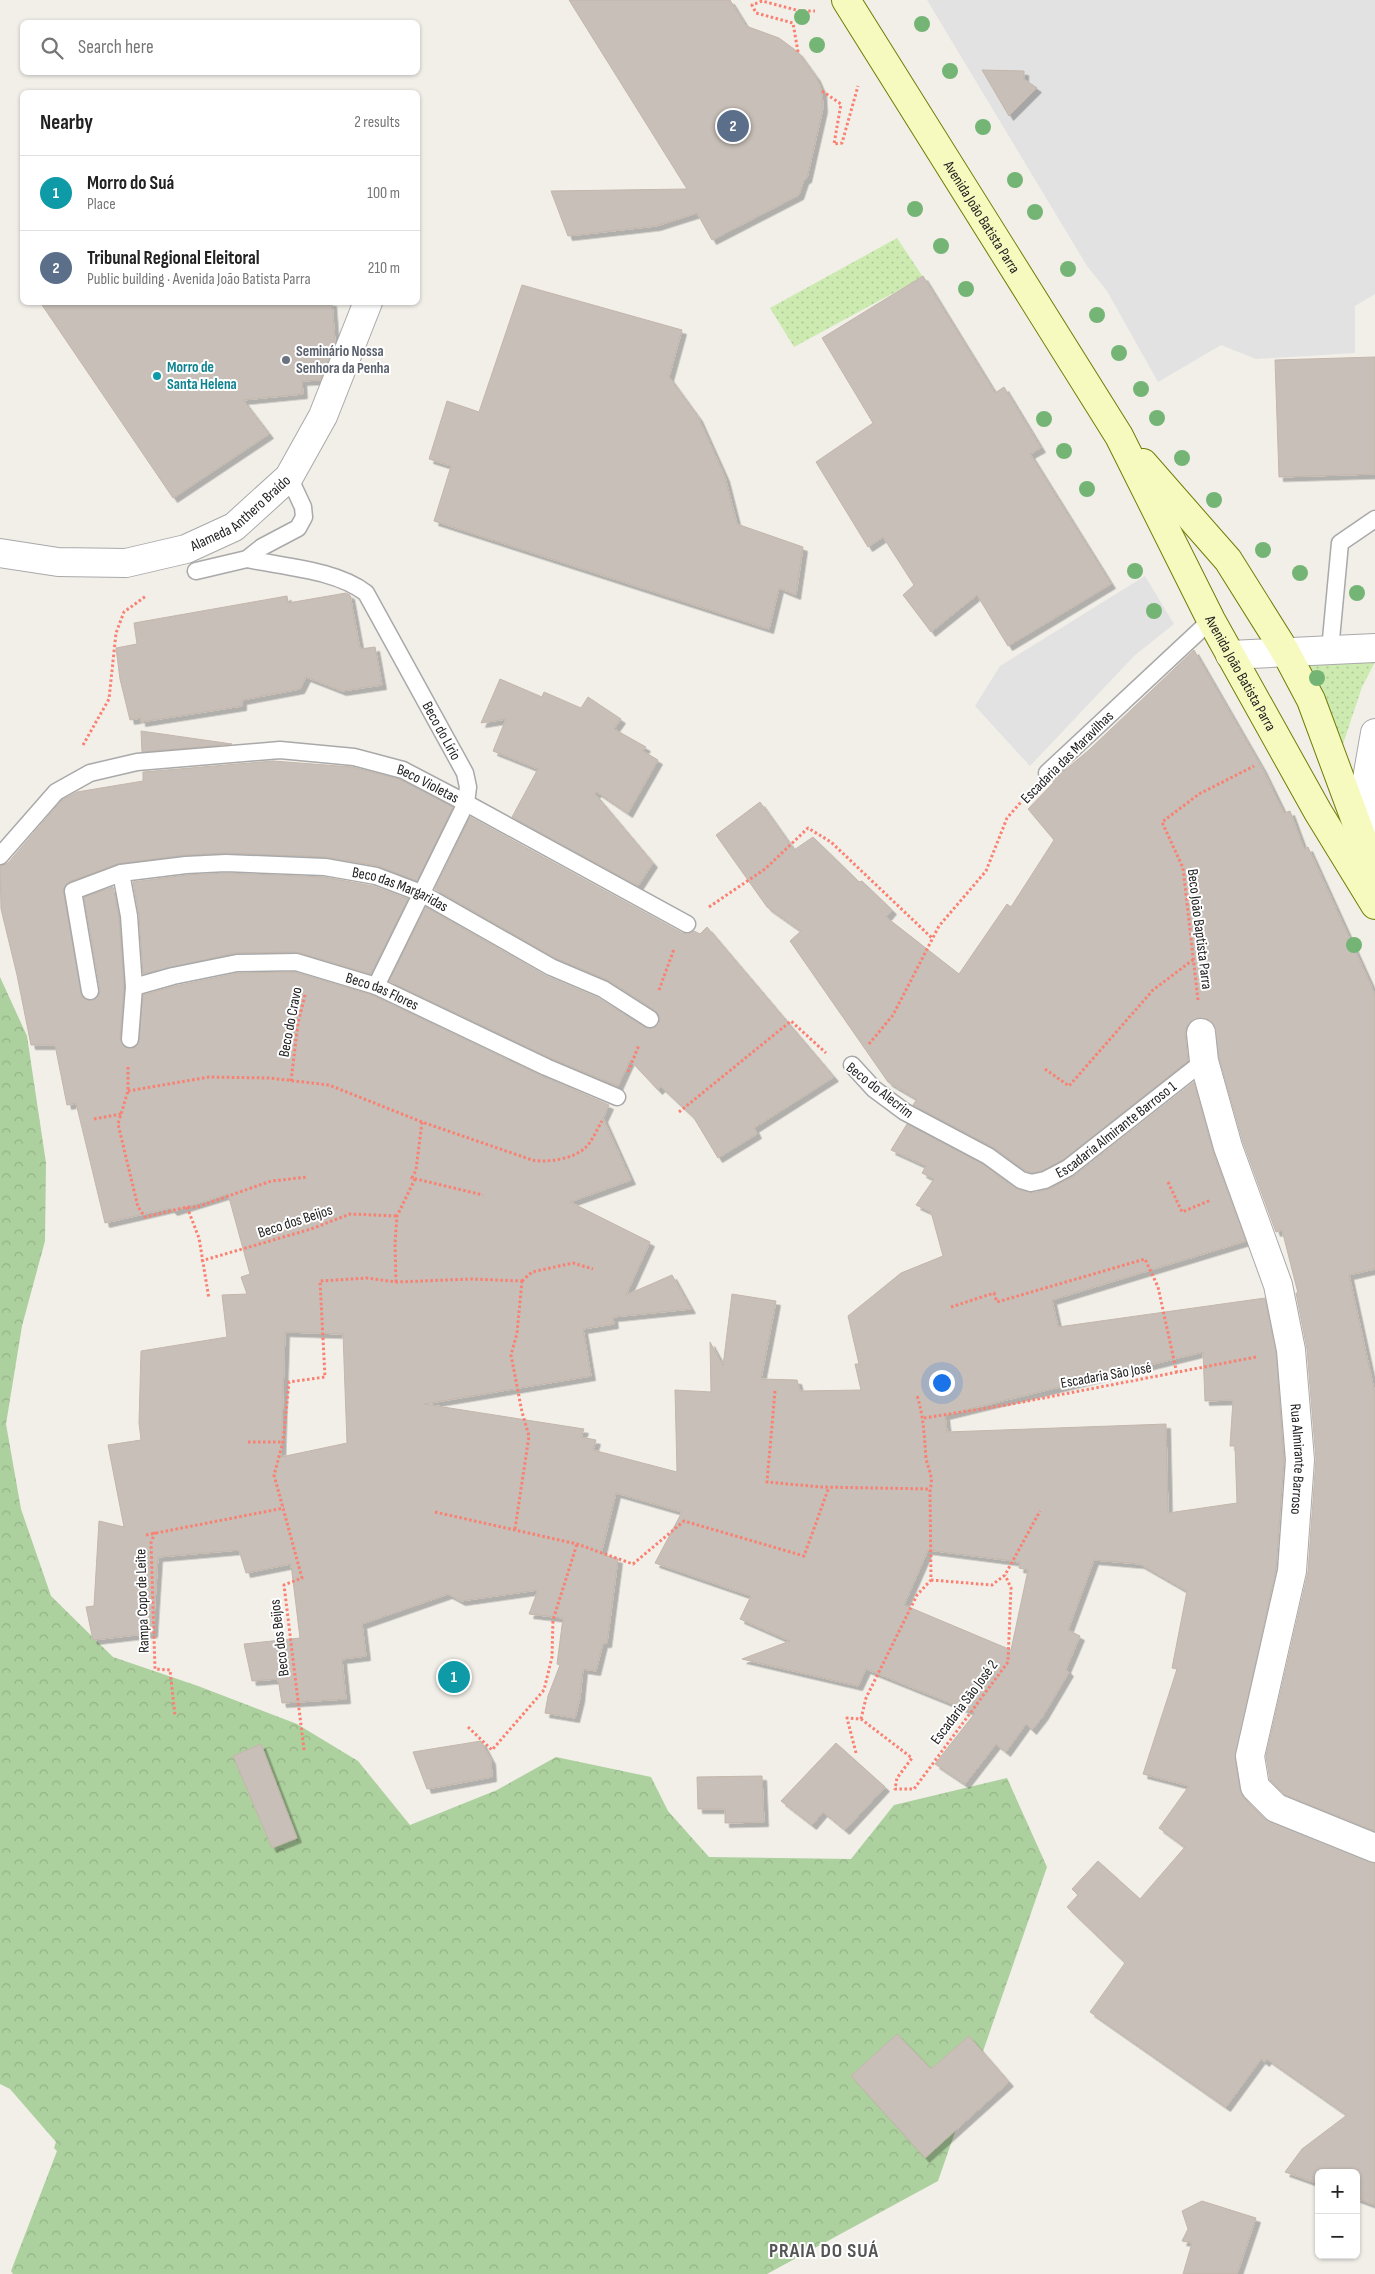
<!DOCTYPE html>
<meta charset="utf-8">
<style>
body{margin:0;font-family:"Sofia Sans Condensed",sans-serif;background:#f2f2f2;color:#222}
.controls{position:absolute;right:15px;bottom:15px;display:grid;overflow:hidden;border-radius:8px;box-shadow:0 1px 4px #0004}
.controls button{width:45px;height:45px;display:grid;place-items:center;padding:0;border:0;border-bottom:1px solid #e0e0e0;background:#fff;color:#222;font:25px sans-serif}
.you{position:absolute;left:941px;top:1382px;width:18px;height:18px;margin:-12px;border:4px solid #fff;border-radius:50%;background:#1a73e8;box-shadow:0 0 0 8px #1a73e833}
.badge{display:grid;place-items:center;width:32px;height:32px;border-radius:50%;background:#d40000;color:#fff;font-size:16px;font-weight:700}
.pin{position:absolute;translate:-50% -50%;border:2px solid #fff;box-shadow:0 1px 5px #0006}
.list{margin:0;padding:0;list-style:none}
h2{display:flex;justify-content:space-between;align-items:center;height:65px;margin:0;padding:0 20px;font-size:21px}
h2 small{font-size:16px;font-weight:400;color:#767676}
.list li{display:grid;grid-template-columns:32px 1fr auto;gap:15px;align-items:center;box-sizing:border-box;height:75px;padding:0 20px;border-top:1px solid #e0e0e0}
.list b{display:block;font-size:19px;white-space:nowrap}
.list p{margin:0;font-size:16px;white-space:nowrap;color:#767676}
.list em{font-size:16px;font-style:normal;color:#767676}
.icon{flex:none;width:28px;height:28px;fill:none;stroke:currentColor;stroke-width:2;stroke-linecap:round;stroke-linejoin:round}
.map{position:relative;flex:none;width:1375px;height:2274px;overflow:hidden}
.search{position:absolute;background:#fff;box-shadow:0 1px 4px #0004;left:20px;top:20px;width:400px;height:55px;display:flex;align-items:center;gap:12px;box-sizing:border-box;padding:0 18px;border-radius:8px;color:#767676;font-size:19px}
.panel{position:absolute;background:#fff;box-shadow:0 1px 4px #0004;left:20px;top:90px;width:400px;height:215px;border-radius:8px}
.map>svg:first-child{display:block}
.forest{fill:url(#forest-crowns)}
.garden{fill:url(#garden-dots)}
.parking{fill:#e2e2e2}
.building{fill:#c7bfb8;stroke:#c4b6ab;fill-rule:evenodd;filter:url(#shadow)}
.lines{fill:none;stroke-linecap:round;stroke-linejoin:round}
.lane-casing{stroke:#a9a9a9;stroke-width:19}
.street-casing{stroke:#a9a9a9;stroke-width:30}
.secondary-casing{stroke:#707d05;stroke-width:30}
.path{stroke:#fa8072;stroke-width:3;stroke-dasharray:2.5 2.5;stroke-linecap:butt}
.lane{stroke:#fff;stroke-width:16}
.street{stroke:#fff;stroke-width:28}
.secondary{stroke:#f7fabf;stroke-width:28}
.tree{fill:#74b475}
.worship-dot{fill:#6b7280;stroke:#fff;stroke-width:2}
.culture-dot{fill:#0f9aa8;stroke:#fff;stroke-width:2}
.labels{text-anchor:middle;stroke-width:4;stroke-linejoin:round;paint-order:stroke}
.street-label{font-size:15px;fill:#222;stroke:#fff}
.worship-label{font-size:15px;font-weight:bold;fill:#5b616d;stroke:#fff;text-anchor:start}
.culture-label{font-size:15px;font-weight:bold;fill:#0d838f;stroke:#fff;text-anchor:start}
.district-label{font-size:20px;font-weight:bold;letter-spacing:1px;fill:#555;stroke:#fff}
</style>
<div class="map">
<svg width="1375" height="2274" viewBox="0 0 1375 2274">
<defs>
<pattern id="forest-crowns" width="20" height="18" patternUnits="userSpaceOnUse" patternTransform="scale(1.25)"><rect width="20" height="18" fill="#add19e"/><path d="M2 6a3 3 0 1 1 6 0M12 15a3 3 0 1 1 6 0" fill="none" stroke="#95b388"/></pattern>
<pattern id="garden-dots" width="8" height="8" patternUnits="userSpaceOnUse" patternTransform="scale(1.25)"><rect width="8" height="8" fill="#cdebb0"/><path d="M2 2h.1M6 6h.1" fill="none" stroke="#b0c997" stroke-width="1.8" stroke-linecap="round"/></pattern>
<filter id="shadow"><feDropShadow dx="4.5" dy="4.5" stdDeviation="0" flood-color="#0004"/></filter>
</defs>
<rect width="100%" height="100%" fill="#f2efe9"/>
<path class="forest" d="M 0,977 L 27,1036 L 46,1163 L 45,1241 L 22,1326 L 6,1424 L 21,1509 L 51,1596 L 113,1657 L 198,1686 L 297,1724 L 358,1761 L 410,1825 L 497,1790 L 556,1757 L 651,1777 L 668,1811 L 709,1857 L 851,1859 L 894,1805 L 1007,1778 L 1047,1867 L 938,2181 L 767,2274 L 13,2274 L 11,2271 L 57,2151 L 54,2148 L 56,2142 L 10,2089 L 0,2084 Z"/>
<path class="garden" d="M 897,238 L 923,277 L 794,347 L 770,308 Z
M 1375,655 L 1375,662 L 1362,687 L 1340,753 L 1302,661 Z"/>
<path class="parking" d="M 927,0 L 1375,0 L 1375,294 L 1355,306 L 1355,353 L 1256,359 L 1221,345 L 1158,382 L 1107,291 L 1087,266 Z
M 1145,576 L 1174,624 L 1134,656 L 1030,766 L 975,706 L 1000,666 Z"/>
<path class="building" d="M 569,0 L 730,0 L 746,26 L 779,38 L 798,52 L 816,77 L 822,91 L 823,108 L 807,178 L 804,180 L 799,195 L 712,240 L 697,213 L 656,226 L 568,236 L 551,191 L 687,189 Z
M 982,70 L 1024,71 L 1024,79 L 1037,88 L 1009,116 Z
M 923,276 L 995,393 L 1004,387 L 1041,448 L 1030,454 L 1111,584 L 1008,646 L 977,595 L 931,632 L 903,595 L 914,585 L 883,537 L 868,547 L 816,462 L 873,423 L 822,338 Z
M 522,285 L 682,330 L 669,377 L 698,417 L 725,477 L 737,524 L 803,547 L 796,595 L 779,588 L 769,629 L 434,521 L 451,466 L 429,459 L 447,401 L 479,412 Z
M 40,302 L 332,302 L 335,342 L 321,380 L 302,381 L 303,394 L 243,400 L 269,434 L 173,498 Z
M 1375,357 L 1375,474 L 1279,477 L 1275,360 Z
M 346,593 L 350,595 L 360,649 L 375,647 L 382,685 L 342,691 L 306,677 L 300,689 L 242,700 L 242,706 L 141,722 L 141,718 L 130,720 L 120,679 L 116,648 L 137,644 L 134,623 L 287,596 L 288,603 Z
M 1194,650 L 1262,768 L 1284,813 L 1290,811 L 1304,849 L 1308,847 L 1375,994 L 1375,1269 L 1349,1275 L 1375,1394 L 1375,1831 L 1285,1795 L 1270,1780 L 1266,1756 L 1308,1572 L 1316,1459 L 1307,1349 L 1296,1293 L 1298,1293 L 1282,1230 L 1276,1232 L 1243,1142 L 1219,1058 L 1214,1024 L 1207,1019 L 1199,1018 L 1191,1021 L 1187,1026 L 1185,1034 L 1188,1061 L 1063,1160 L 1042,1171 L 1031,1173 L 1026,1171 L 993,1147 L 913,1105 L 917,1099 L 888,1082 L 790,941 L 801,931 L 767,907 L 716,835 L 760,802 L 794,850 L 813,837 L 859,882 L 862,881 L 892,910 L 886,917 L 959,974 L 1007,904 L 1011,907 L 1054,840 L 1028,809 L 1054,782 L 1052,781 L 1089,750 Z
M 500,679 L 542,697 L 544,692 L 581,708 L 588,697 L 621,719 L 614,729 L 646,747 L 643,751 L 658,760 L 628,813 L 597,792 L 595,794 L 653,863 L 638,886 L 512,817 L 538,769 L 493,751 L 506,719 L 481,723 Z
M 141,731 L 232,744 L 142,752 Z
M 273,761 L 352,767 L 399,779 L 453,807 L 417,881 L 378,866 L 326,857 L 226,853 L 185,855 L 117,864 L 69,882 L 63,889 L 82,997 L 92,1001 L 99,995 L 100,990 L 84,897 L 113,887 L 119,917 L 124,987 L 120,1039 L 125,1047 L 134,1048 L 138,1044 L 143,995 L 175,986 L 238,973 L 295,972 L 372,995 L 542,1076 L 609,1105 L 603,1118 L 631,1180 L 570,1202 L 650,1242 L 626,1295 L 672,1275 L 691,1309 L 613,1317 L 614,1324 L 583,1329 L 591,1376 L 424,1404 L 584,1429 L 581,1437 L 596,1440 L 593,1450 L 677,1472 L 675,1390 L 711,1392 L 710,1342 L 723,1366 L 732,1294 L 776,1301 L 761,1379 L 797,1380 L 800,1391 L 861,1390 L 855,1364 L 859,1364 L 848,1316 L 901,1273 L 943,1256 L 931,1212 L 916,1205 L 934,1179 L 922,1173 L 926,1166 L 891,1150 L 907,1124 L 983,1164 L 1015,1188 L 1033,1193 L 1049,1189 L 1074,1176 L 1194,1082 L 1213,1152 L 1246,1241 L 1052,1300 L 1058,1327 L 1265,1298 L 1276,1352 L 1284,1460 L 1276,1569 L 1235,1758 L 1240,1790 L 1244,1798 L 1265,1819 L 1375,1863 L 1375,2205 L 1356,2198 L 1356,2173 L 1319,2173 L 1319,2184 L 1285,2172 L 1302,2149 L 1347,2115 L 1267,2059 L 1265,2062 L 1261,2059 L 1226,2107 L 1090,2012 L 1125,1963 L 1067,1907 L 1078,1895 L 1072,1889 L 1098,1861 L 1140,1899 L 1185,1847 L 1159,1828 L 1189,1786 L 1143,1774 L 1177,1669 L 1172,1668 L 1187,1591 L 1140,1564 L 1094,1560 L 1068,1630 L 1080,1636 L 1066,1669 L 1069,1672 L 1043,1716 L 1032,1730 L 1026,1724 L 1006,1752 L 996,1744 L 965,1784 L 935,1764 L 975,1713 L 866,1669 L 858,1686 L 742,1659 L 790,1641 L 740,1619 L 751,1596 L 655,1563 L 682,1512 L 616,1493 L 601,1554 L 618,1559 L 607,1643 L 603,1643 L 596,1671 L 583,1669 L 580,1698 L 575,1718 L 545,1713 L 548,1696 L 560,1665 L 557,1664 L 563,1618 L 529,1614 L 538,1590 L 461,1601 L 448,1594 L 362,1624 L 366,1656 L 342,1659 L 346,1699 L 282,1703 L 278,1679 L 252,1681 L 244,1644 L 300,1638 L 291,1564 L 246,1573 L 239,1550 L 158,1557 L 153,1633 L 93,1640 L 86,1607 L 94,1606 L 99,1521 L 124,1527 L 108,1445 L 141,1440 L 139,1423 L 141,1351 L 227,1337 L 222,1295 L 247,1294 L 241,1277 L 250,1274 L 228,1194 L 173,1211 L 170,1208 L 105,1223 L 76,1103 L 67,1105 L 55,1045 L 31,1045 L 17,975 L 1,909 L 0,866 L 8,863 L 62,800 L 77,792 L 143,781 L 143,772 ZM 285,1332 L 343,1334 L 347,1443 L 281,1457 ZM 1203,1352 L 1205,1401 L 1233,1400 L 1230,1446 L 1235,1446 L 1237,1503 L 1168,1513 L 1166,1424 L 947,1432 L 945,1415 ZM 928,1550 L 1020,1562 L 1019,1568 L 1028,1570 L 1011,1650 L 904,1605 Z
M 470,817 L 682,933 L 688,934 L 694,931 L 700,934 L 707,927 L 834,1077 L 754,1128 L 757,1134 L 718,1158 L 694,1118 L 661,1087 L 658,1090 L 630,1060 L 618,1086 L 550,1058 L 389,981 L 426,907 L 546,976 L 598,998 L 645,1027 L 654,1028 L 659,1024 L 660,1019 L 656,1011 L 608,980 L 555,958 L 435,889 Z
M 226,873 L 324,877 L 373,886 L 408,899 L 371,974 L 296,952 L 235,953 L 143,974 L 139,915 L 133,882 L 187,875 Z
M 481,1741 L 491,1760 L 492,1777 L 427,1789 L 413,1752 Z
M 836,1743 L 885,1787 L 845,1830 L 823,1812 L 812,1825 L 781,1801 Z
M 261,1744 L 297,1838 L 272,1848 L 233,1756 Z
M 762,1776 L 764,1822 L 725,1823 L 725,1809 L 698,1809 L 697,1777 Z
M 897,2034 L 931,2069 L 969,2036 L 1009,2082 L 925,2158 L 851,2076 Z
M 1202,2201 L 1256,2218 L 1237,2274 L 1183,2274 L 1192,2243 L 1182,2241 L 1188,2229 L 1182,2211 Z"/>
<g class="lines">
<defs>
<g id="lane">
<path id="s1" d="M 247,559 C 285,567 336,570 366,593 L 465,773 L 468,787 L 466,803 L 376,986"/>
<path d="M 196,571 L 247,559 L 262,547 L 298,528 L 304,517 L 303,507 L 289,477"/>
<path d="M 1330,650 L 1340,543 L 1375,519"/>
<path d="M 1047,773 L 1211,620"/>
<path id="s2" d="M 0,856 L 56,792 L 90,773 L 137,762 L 280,750 L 354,757 L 403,770 L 466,803 L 687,924"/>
<path d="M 121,873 L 129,916 L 134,987 L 130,1039"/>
<path id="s3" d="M 134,987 L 173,976 L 237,963 L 296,962 L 376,986 L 546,1067 L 617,1097"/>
<path id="s4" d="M 90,991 L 73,891 L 121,873 L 186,865 L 226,863 L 325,867 L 376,876 L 421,893 L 551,967 L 603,989 L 650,1019"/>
<path id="s5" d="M 852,1065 L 874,1089 L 905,1112 L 988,1156 L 1021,1180 L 1031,1183 L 1045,1180 L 1068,1168 L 1204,1061"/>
</g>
<g id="street">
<path id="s6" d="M 0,553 L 58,562 L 126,563 L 186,549 L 234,527 L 289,477 L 323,416 L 368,302"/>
<path d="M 1230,655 L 1375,648"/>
<path d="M 1367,841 L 1364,796 L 1375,733"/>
<path id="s7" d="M 1201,1033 L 1204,1061 L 1228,1147 L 1278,1285 L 1291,1350 L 1300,1460 L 1292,1571 L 1250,1756 L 1255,1787 L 1276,1808 L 1375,1848"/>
</g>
<g id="secondary">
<path id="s8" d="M 846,0 L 1119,436 L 1211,620 L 1318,812 L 1375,905"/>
<path d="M 1143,463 L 1228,560 L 1285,651 L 1311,700 L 1375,873"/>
</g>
</defs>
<use href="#lane" class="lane-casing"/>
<use href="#street" class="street-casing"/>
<use href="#secondary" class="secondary-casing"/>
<path class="path" d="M 798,52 L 793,23 L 756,13 L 752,5 L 762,1 L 800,11 L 815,11
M 822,91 L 841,104 L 834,144 L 842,143 L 858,86
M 83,745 L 109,699 L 116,633 L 124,612 L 146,596
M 709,907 L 765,869 L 808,828 L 831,842 L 933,939
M 659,990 L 674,949
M 1198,1000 L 1183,868 L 1162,822 L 1199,794 L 1254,766
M 869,1044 L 893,1015 L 939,926 L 986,871 L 1007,818 L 1028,794
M 128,1067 L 128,1091 L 118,1124 L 138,1207 L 145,1217 L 187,1207 L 197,1207 L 271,1181 L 308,1177
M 1045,1069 L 1069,1086 L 1153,990 L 1194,959
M 628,1072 L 639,1045
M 291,1081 L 298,1023 L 305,995
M 128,1091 L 209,1077 L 269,1078 L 329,1085 L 422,1122 L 532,1160 C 547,1163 573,1159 585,1148 C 592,1142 597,1129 602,1121
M 679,1112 L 791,1021 L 826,1053
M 94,1119 L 121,1114
M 422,1122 L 416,1170 L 412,1178 L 483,1195
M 1168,1182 L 1182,1212 L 1211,1200
M 187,1207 L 199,1238 L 209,1299
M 201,1261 L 311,1229 L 350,1214 L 397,1216
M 522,1281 L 532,1272 L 573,1263 L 593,1269
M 396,1282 L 395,1244 L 397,1216 L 415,1179
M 951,1307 L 994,1293 L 997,1302 L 1145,1259 L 1158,1287 L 1177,1374
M 775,1391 L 767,1482 L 821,1487 L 930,1489
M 924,1418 L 1012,1404 L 1256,1357
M 248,1442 L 283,1442
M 435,1512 L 577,1544 L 633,1564 L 684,1521 L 804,1556 L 829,1487
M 515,1529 L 529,1436 L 522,1412 L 511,1355 L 517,1333 L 522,1281
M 155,1532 L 151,1543 L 155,1669 L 170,1670 L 175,1716
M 146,1535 L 284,1508
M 931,1580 L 992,1585 L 1005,1575 L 1040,1511
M 861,1719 L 866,1698 L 917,1595 L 931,1580 L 930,1489 C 934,1478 928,1469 926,1458 C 924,1434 924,1419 917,1395
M 468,1727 L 492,1750 L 544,1690 L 552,1657 L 553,1620 L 577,1544
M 304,1750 L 284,1585 L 302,1578 L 274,1475 L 283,1442 L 289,1382 L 325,1377 L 320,1281 L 367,1278 L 396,1282 L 472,1279 L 522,1281
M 856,1753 L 847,1718 L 861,1719 L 912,1758 L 897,1778 L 895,1789 L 914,1789 L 1008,1662 L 1011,1588 L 1005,1575"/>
<use href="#lane" class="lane"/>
<use href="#street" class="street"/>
<use href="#secondary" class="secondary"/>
</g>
<g class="tree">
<circle cx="802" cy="17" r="8"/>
<circle cx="922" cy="24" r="8"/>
<circle cx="817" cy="45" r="8"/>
<circle cx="950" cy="71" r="8"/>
<circle cx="983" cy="127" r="8"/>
<circle cx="1015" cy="180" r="8"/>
<circle cx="915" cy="209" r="8"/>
<circle cx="1035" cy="212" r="8"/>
<circle cx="941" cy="246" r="8"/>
<circle cx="1068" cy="269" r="8"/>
<circle cx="966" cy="289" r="8"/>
<circle cx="1097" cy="315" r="8"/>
<circle cx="1119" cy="353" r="8"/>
<circle cx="1141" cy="389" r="8"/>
<circle cx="1157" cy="418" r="8"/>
<circle cx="1044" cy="419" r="8"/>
<circle cx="1064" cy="451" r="8"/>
<circle cx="1182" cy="458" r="8"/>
<circle cx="1087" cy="489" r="8"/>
<circle cx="1214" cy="500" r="8"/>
<circle cx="1263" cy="550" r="8"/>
<circle cx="1135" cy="571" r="8"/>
<circle cx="1300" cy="573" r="8"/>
<circle cx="1357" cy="593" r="8"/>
<circle cx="1154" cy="611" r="8"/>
<circle cx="1317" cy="678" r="8"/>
<circle cx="1354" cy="945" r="8"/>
</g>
<circle class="worship-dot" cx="286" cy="360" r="5"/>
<circle class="culture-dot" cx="157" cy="376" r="5"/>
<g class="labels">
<g class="street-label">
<text dy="5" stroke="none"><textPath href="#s8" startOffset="256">Avenida João Batista Parra</textPath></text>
<text dy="5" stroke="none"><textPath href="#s6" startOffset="254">Alameda Anthero Braído</textPath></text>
<text dy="5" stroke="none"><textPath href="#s8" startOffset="781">Avenida João Batista Parra</textPath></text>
<text dy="5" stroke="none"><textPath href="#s1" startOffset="282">Beco do Lírio</textPath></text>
<text transform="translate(1067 757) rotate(-45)" y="5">Escadaria das Maravilhas</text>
<text dy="5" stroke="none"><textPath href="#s2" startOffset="469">Beco Violetas</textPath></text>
<text dy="5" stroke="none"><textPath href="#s4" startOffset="436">Beco das Margaridas</textPath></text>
<text transform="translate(1200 929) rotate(83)" y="5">Beco João Baptista Parra</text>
<text dy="5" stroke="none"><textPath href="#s3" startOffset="256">Beco das Flores</textPath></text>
<text transform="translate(290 1022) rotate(-79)" y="5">Beco do Cravo</text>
<text transform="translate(880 1090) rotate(38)" y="5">Beco do Alecrim</text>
<text dy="5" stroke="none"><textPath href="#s5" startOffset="318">Escadaria Almirante Barroso 1</textPath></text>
<text transform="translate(295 1221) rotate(-18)" y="5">Beco dos Beijos</text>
<text transform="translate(1106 1375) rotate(-10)" y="5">Escadaria São José</text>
<text dy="5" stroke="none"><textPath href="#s7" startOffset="440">Rua Almirante Barroso</textPath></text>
<text transform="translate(142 1601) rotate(-92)" y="5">Rampa Copo de Leite</text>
<text transform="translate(279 1638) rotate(-97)" y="5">Beco dos Beijos</text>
<text transform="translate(964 1702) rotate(-53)" y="5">Escadaria São José 2</text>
</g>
<g class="worship-label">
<text x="296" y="356">Seminário Nossa<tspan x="296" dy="17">Senhora da Penha</tspan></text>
</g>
<g class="culture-label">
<text x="167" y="372">Morro de<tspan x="167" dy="17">Santa Helena</tspan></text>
</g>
<g class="district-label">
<text x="824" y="2257">PRAIA DO SUÁ</text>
</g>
</g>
</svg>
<div class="controls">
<button>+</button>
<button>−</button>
</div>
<div class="you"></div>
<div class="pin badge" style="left:454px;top:1677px;background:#0f9aa8">1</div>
<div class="pin badge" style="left:733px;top:126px;background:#5c6f8a">2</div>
<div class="search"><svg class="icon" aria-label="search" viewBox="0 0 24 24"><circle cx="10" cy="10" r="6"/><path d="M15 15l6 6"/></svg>Search here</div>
<section class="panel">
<h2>Nearby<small>2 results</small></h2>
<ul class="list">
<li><span class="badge" style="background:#0f9aa8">1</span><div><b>Morro do Suá</b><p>Place</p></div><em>100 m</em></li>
<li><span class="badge" style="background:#5c6f8a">2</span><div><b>Tribunal Regional Eleitoral</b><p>Public building · Avenida João Batista Parra</p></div><em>210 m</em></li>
</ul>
</section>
</div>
